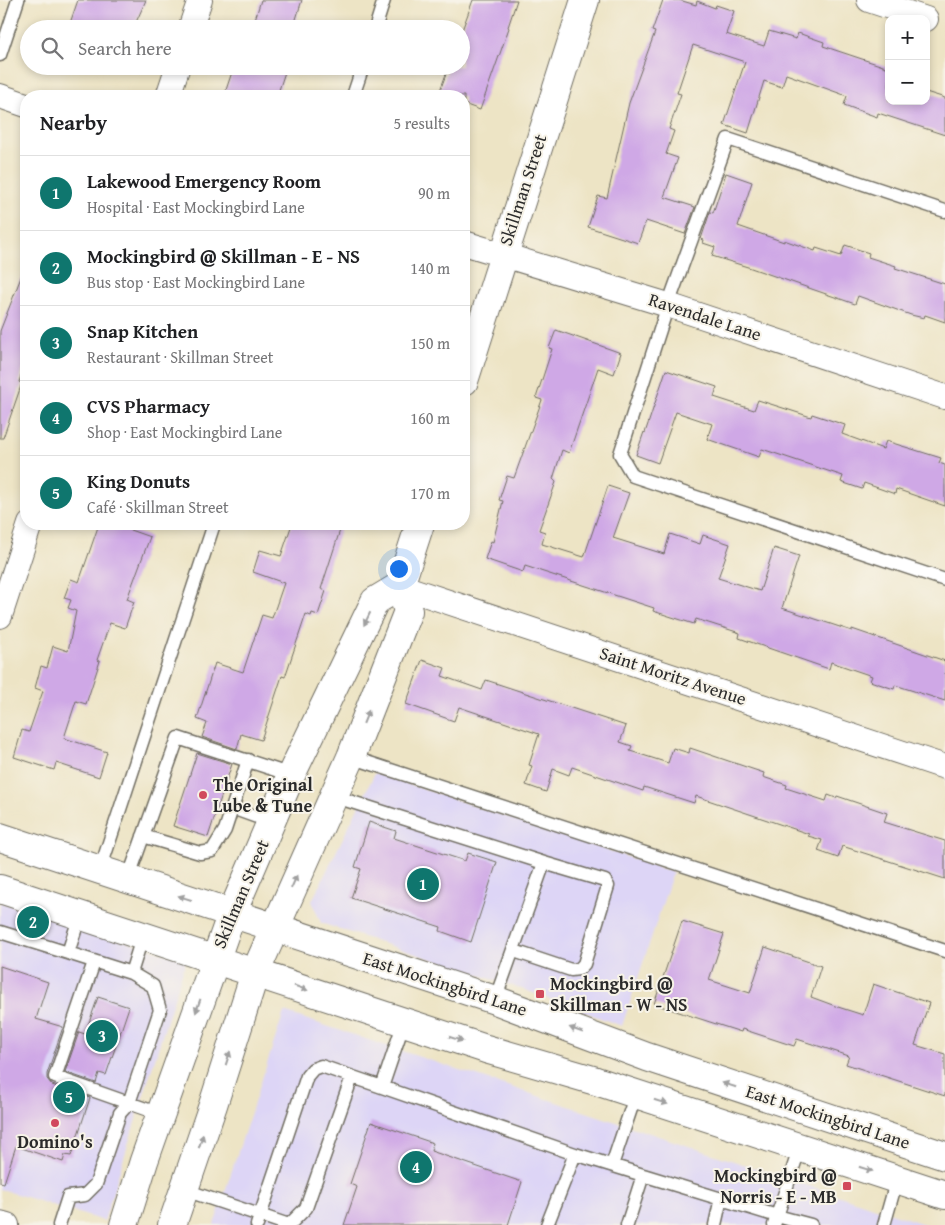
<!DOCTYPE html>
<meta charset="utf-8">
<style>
body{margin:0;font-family:"Gentium Book Plus",serif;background:#f6f6f6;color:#202124}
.controls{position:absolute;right:15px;top:15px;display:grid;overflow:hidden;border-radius:10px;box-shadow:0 2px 8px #0003}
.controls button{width:45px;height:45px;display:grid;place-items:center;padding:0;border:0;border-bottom:1px solid #e0e0e0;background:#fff;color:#202124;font:25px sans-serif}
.you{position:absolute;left:398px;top:568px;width:18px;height:18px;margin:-12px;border:4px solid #fff;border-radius:50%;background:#1a73e8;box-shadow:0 0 0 8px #1a73e833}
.badge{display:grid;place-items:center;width:32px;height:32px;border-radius:50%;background:#0f766e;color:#fff;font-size:16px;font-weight:700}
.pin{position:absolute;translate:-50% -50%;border:2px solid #fff;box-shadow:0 1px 5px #0006}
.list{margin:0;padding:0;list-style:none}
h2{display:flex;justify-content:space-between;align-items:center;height:65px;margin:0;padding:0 20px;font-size:21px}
h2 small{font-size:16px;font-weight:400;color:#757577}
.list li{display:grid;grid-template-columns:32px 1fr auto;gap:15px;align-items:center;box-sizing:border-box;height:75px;padding:0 20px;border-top:1px solid #e0e0e0}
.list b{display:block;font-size:19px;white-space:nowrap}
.list p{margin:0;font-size:16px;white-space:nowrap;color:#757577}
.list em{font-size:16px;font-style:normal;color:#757577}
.icon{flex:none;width:28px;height:28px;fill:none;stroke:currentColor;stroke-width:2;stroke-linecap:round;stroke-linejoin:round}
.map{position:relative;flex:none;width:945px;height:1225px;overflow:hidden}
.search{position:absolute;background:#fff;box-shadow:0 2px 8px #0003;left:20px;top:20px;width:450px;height:55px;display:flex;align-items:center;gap:12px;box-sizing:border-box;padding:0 18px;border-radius:28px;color:#757577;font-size:19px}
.panel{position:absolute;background:#fff;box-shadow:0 2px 8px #0003;left:20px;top:90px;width:450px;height:440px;border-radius:20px}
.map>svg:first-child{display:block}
.built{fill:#ddd5f6}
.building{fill:#cfa8e6}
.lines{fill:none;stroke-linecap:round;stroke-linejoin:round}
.lane-casing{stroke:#6f6c61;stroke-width:15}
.street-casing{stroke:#6f6c61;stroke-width:26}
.secondary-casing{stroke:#6f6c61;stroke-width:30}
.lane{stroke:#fff;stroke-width:12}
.street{stroke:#fff;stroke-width:24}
.secondary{stroke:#fff;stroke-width:28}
.oneway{fill:#a0a0a0}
.poi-dot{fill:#d1495b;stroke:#f7f3e8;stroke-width:2}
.labels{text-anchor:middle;stroke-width:4;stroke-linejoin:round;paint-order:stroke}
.street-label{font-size:18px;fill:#2b2b2b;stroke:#f7f3e8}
.poi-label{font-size:18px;font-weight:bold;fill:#2b2b2b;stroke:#f7f3e8;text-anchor:start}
</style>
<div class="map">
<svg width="945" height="1225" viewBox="0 0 945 1225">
<rect width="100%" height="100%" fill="#f7f3e8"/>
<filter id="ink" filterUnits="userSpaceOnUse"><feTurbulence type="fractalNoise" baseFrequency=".02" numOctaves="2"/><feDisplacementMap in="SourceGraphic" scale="10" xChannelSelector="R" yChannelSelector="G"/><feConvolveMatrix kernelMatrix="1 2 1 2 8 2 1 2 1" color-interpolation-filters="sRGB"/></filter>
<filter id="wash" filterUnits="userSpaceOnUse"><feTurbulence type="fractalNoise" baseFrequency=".0096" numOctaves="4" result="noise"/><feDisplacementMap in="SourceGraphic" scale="20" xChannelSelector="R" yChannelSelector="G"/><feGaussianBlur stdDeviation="1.12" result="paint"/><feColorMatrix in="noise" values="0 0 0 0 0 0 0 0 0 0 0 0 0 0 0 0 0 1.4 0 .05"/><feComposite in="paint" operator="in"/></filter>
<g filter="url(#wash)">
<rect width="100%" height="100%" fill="#ede4c5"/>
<path class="built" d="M 375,773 L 673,872 L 622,1026 L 525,990 L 321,923 L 312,901 Z
M 0,902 L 186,960 L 104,1221 L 0,1189 Z
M 284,1012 L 305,1019 L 927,1225 L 214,1225 Z"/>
<g id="blocks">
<path class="building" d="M 78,0 L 146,0 L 133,29 L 68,29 Z
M 261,0 L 302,0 L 293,29 L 252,29 Z
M 473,0 L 517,0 L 508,27 L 509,28 L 480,110 L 464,104 L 464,96 L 438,96 L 449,66 L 461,66 L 461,33 Z
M 663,0 L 679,0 L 696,5 L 697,1 L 715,8 L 716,5 L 734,11 L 726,34 L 764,46 L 769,31 L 796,39 L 798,33 L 824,42 L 823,46 L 889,68 L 889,101 L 926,101 L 926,92 L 945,98 L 945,135 L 878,113 L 877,117 L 844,105 L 847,96 L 786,74 L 782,87 L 764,81 L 748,133 L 724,125 L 745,62 L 693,45 L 677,93 L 681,94 L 669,129 L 674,131 L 666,154 L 678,158 L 664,197 L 695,207 L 685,234 L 646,221 L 638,243 L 588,227 L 598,196 L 607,198 L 629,103 L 655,32 L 652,31 Z
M 234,66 L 287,66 L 277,96 L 224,96 Z
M 726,173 L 752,182 L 738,226 L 784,242 L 784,240 L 815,251 L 816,248 L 841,256 L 845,245 L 869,253 L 868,257 L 896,266 L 895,268 L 945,284 L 945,322 L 925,315 L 924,318 L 911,315 L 858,296 L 855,304 L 751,268 L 712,256 L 715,247 L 703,243 L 704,240 L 701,239 L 710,212 L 713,213 Z
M 25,267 L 26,268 L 26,360 L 19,382 L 22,383 L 3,438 L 0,438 L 0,331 Z
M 556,330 L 621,353 L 614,374 L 598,368 L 569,453 L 562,450 L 553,479 L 556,482 L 539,530 L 545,532 L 542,544 L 584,557 L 608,486 L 629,493 L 613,538 L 664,554 L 670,534 L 700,544 L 703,535 L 730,544 L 718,578 L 760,591 L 774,548 L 799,556 L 782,608 L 852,631 L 852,629 L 945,661 L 945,701 L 895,685 L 894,689 L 870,681 L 872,676 L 831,662 L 829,669 L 739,638 L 740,633 L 696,619 L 694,624 L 653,611 L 654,608 L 525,566 L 523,572 L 485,559 L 491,541 L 493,542 L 503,501 L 499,500 L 507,476 L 514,478 L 542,400 L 536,398 L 552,349 L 549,348 Z
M 666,370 L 717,387 L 714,397 L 754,410 L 758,400 L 811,417 L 812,414 L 845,425 L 842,434 L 883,449 L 886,441 L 941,458 L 939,463 L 945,465 L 945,506 L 896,489 L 895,494 L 864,483 L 862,489 L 841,482 L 843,476 L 762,449 L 759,457 L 707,439 L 712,424 L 676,412 L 658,463 L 636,455 L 644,432 L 645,433 Z
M 99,524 L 113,524 L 150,537 L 127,599 L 134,602 L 125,628 L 110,623 L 97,660 L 100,661 L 86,704 L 76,701 L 64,738 L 107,752 L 99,777 L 56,763 L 54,770 L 14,757 L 22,730 L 29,732 L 43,691 L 35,688 L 41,666 L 47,668 L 53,646 L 68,651 L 76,611 L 68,608 L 71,600 L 64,598 L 71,579 L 79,582 Z
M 292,524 L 342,524 L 321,589 L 326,591 L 318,615 L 312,613 L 311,616 L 306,614 L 285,677 L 282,676 L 261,740 L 241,734 L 237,749 L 202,737 L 207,723 L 197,719 L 215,663 L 243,672 L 262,615 L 272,618 L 284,583 L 253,572 L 260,550 L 281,556 Z
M 422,660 L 445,668 L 442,676 L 482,690 L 486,680 L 626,726 L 620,742 L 632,746 L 630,751 L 668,763 L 673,748 L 689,753 L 690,748 L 764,773 L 763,777 L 787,785 L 786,788 L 826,801 L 828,795 L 836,798 L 837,796 L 887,813 L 884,822 L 945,841 L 945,879 L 842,846 L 838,858 L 818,851 L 822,840 L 808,836 L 809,834 L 696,796 L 694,803 L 644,787 L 643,791 L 572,767 L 569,775 L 553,769 L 546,792 L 526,785 L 532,766 L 529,765 L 539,734 L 459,707 L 454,721 L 406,704 Z
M 197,753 L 232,764 L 208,837 L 173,826 Z
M 369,822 L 396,831 L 394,838 L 465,861 L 468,853 L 497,862 L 471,942 L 440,931 L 441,927 L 351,898 L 361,869 L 355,867 Z
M 682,921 L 724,934 L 709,980 L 750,993 L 765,947 L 821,966 L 811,997 L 838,1007 L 863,1015 L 873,984 L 929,1003 L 915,1045 L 945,1054 L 945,1096 L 846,1064 L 849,1056 L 797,1039 L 794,1046 L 742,1029 L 741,1032 L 654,1004 Z
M 0,966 L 48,982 L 36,1019 L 63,1027 L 47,1074 L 47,1079 L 52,1085 L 90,1098 L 71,1156 L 65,1155 L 63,1162 L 16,1146 L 4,1183 L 0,1182 Z
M 98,997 L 129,1007 L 106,1075 L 99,1073 L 96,1083 L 65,1072 L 79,1032 L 85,1034 Z
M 371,1122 L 433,1143 L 431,1151 L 522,1182 L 508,1225 L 344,1225 L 357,1187 L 350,1184 Z"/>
</g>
</g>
<g filter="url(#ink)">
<use href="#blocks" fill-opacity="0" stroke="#6f6c61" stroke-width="1"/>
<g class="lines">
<defs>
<path id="lane" d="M 375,29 L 384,0
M 0,55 L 18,0
M 353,96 L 363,66
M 945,211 L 728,139 L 668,305 L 620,454 L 633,476 L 945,580
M 351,757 L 945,951
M 333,796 L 544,863 L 495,1000
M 232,808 L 271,822
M 143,836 L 200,853 L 212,851 L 225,830 L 248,760
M 100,870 L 214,524
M 128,879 L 178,738 L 291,775
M 0,932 L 68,953 L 80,915
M 514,951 L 571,970 L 579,969 L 584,964 L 608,886 L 605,881 L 544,863
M 94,962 L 55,1077 L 160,1114
M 131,973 L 143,935
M 382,1087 L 575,1154 L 547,1225
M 575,1154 L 643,1175 L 627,1225
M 612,1165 L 636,1094
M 643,1175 L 777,1216 L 800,1147
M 185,1190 L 289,1225
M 59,1225 L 68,1197 L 85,1195 L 96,1184 L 120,1113 L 129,1103 L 160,1010 L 153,986 L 131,973 L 68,953
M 257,1225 L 307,1076 L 313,1069 L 321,1066 L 382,1087 L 404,1022
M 289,1225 L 306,1208 L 352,1077
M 715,1225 L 721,1198
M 774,1225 L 777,1216 L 811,1225
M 884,1225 L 897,1179"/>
<path id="street" d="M 869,0 L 926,19
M 190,29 L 200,0
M 0,96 L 26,105
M 168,96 L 178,66
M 464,243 L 668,305 L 945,397
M 400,586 L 945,767
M 0,616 L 30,524
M 0,1223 L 7,1225"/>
<path id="secondary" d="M 464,381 L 585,0
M 0,837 L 495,1000 L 647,1057 L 945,1156
M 0,889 L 486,1049 L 596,1081 L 945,1195
M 124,1225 L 144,1161 L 232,913 L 291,775 L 375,601 L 400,586
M 172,1225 L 213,1105 L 255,973 L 351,757 L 408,611 L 400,586 L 420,524"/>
</defs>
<use href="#lane" class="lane-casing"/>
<use href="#street" class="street-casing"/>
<use href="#secondary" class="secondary-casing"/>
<use href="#lane" class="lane"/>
<use href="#street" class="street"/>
<use href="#secondary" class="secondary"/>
</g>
<defs><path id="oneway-solid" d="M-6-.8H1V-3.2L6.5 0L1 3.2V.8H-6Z" transform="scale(1.25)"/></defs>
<g class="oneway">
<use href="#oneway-solid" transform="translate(367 619) rotate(116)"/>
<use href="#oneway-solid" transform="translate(366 717) rotate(-68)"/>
<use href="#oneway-solid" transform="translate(294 882) rotate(-66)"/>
<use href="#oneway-solid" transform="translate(185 898) rotate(-162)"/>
<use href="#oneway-solid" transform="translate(301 988) rotate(19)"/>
<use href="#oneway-solid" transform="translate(198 1006) rotate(109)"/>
<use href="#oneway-solid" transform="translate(576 1030) rotate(-159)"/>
<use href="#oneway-solid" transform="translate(456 1039) rotate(18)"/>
<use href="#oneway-solid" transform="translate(228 1058) rotate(-72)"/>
<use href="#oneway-solid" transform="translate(729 1085) rotate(-162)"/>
<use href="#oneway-solid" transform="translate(661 1102) rotate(18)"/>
<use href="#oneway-solid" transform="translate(201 1141) rotate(-72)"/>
<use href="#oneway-solid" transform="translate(866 1169) rotate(18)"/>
</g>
</g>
<g class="poi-dot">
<circle cx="203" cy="795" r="5"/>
<rect x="535" y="989" width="10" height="10" rx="2.5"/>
<circle cx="55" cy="1123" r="5"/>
<rect x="842" y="1181" width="10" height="10" rx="2.5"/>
</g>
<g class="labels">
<g class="street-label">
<text transform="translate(523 190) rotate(-72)" y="6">Skillman Street</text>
<text transform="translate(705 317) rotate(18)" y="6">Ravendale Lane</text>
<text transform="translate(673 676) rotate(18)" y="6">Saint Moritz Avenue</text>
<text transform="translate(241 894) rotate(-67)" y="6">Skillman Street</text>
<text transform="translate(445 984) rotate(18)" y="6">East Mockingbird Lane</text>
<text transform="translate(828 1117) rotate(18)" y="6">East Mockingbird Lane</text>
</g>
<g class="poi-label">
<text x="213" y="791">The Original<tspan x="213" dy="21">Lube &amp; Tune</tspan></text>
<text x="550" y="990">Mockingbird @<tspan x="550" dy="21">Skillman - W - NS</tspan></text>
<text x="55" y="1148" text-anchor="middle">Domino's</text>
<text x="837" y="1182" text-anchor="end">Mockingbird @<tspan x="837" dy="21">Norris - E - MB</tspan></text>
</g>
</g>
</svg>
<div class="controls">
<button>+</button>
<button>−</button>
</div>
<div class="you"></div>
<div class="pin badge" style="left:423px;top:884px">1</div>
<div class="pin badge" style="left:33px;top:922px">2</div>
<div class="pin badge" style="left:102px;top:1036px">3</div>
<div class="pin badge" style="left:416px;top:1167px">4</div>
<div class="pin badge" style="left:69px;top:1097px">5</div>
<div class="search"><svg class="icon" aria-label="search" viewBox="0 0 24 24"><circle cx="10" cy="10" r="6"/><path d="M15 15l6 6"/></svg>Search here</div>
<section class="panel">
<h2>Nearby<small>5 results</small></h2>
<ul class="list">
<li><span class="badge">1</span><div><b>Lakewood Emergency Room</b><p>Hospital · East Mockingbird Lane</p></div><em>90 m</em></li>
<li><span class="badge">2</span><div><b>Mockingbird @ Skillman - E - NS</b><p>Bus stop · East Mockingbird Lane</p></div><em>140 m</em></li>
<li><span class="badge">3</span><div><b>Snap Kitchen</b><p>Restaurant · Skillman Street</p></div><em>150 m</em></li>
<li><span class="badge">4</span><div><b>CVS Pharmacy</b><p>Shop · East Mockingbird Lane</p></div><em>160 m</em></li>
<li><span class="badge">5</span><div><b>King Donuts</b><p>Café · Skillman Street</p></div><em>170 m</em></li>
</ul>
</section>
</div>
